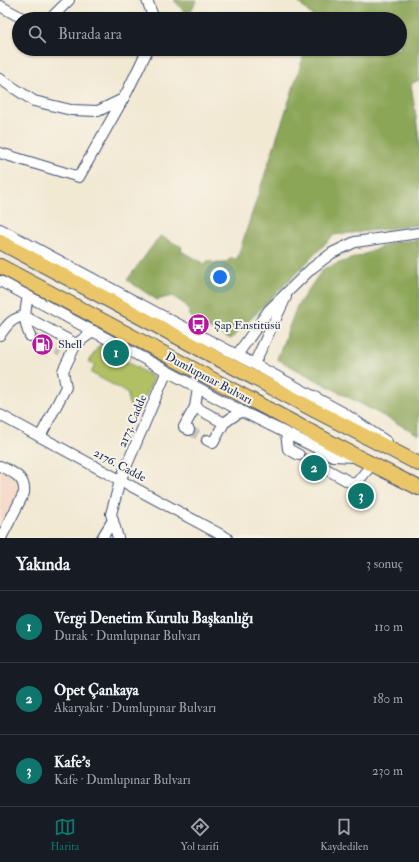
<!DOCTYPE html>
<html lang="tr">
<meta charset="utf-8">
<style>
body{margin:0;font-family:"IM FELL Double Pica",serif;background:#20242c;color:#f1f3f6}
.you{position:absolute;left:220px;top:277px;width:14px;height:14px;margin:-10px;border:3px solid #fff;border-radius:50%;background:#1a73e8;box-shadow:0 0 0 6px #1a73e833}
.badge{display:grid;place-items:center;width:26px;height:26px;border-radius:50%;background:#0f766e;color:#fff;font-size:13px;font-weight:700}
.pin{position:absolute;translate:-50% -50%;border:2px solid #fff;box-shadow:0 1px 4px #0006}
.list{margin:0;padding:0;list-style:none}
h2{display:flex;justify-content:space-between;align-items:center;height:52px;margin:0;padding:0 16px;font-size:17px}
h2 small{font-size:13px;font-weight:400;color:#9ea1a6}
.list li{display:grid;grid-template-columns:26px 1fr auto;gap:12px;align-items:center;box-sizing:border-box;height:72px;padding:0 16px;border-top:1px solid #363941}
.list b{display:block;font-size:15px;white-space:nowrap}
.list p{margin:0;font-size:13px;white-space:nowrap;color:#9ea1a6}
.list em{font-size:13px;font-style:normal;color:#9ea1a6}
.icon{flex:none;width:22px;height:22px;fill:none;stroke:currentColor;stroke-width:2;stroke-linecap:round;stroke-linejoin:round}
.map{position:relative;flex:none;width:419px;height:538px;overflow:hidden}
.search{position:absolute;background:#171b24;box-shadow:0 1px 3px #0004;left:12px;right:12px;top:12px;height:44px;display:flex;align-items:center;gap:10px;box-sizing:border-box;padding:0 14px;border-radius:22px;color:#9ea1a6;font-size:15px}
.sheet{height:268px;background:#171b24}
nav{display:flex;justify-content:space-around;align-items:center;box-sizing:border-box;height:56px;border-top:1px solid #363941;background:#171b24;font-size:11px;color:#9ea1a6}
nav a{display:grid;justify-items:center;gap:2px}
nav .on{color:#0f766e}
.map>svg:first-child{display:block}
.built{fill:#f4d3c0}
.green{fill:#b1c063;stroke:#667860}
.forest{fill:#8ca659;stroke:#546a5c}
.lines{fill:none;stroke-linecap:round;stroke-linejoin:round}
.minor-tunnel{stroke:#c7c4bc;stroke-width:10;stroke-dasharray:10 5;stroke-linecap:butt}
.minor-casing{stroke:#3b4b70;stroke-width:12}
.highway-casing{stroke:#3b4b70;stroke-width:16}
.minor{stroke:#fff;stroke-width:10}
.highway{stroke:#ebc669;stroke-width:14}
.labels{text-anchor:middle;stroke-width:4;stroke-linejoin:round;paint-order:stroke}
.poi-label{font-size:12px;fill:#1b2f5e;stroke:#f7f3e8;text-anchor:start}
.street-label{font-size:12px;fill:#1b2f5e;stroke:#f7f3e8}
</style>
<div class="map">
<svg width="419" height="538" viewBox="0 0 419 538">
<rect width="100%" height="100%" fill="#f7f3e8"/>
<filter id="ink" filterUnits="userSpaceOnUse"><feTurbulence type="fractalNoise" baseFrequency=".025" numOctaves="2"/><feDisplacementMap in="SourceGraphic" scale="8" xChannelSelector="R" yChannelSelector="G"/><feConvolveMatrix kernelMatrix="1 2 1 2 8 2 1 2 1" color-interpolation-filters="sRGB"/></filter>
<filter id="wash" filterUnits="userSpaceOnUse"><feTurbulence type="fractalNoise" baseFrequency=".012" numOctaves="4" result="noise"/><feDisplacementMap in="SourceGraphic" scale="16" xChannelSelector="R" yChannelSelector="G"/><feGaussianBlur stdDeviation="0.9" result="paint"/><feColorMatrix in="noise" values="0 0 0 0 0 0 0 0 0 0 0 0 0 0 0 0 0 1.4 0 .05"/><feComposite in="paint" operator="in"/></filter>
<g filter="url(#wash)">
<rect width="100%" height="100%" fill="#f2e9d3"/>
<path class="built" d="M 0,466 L 24,483 L 0,538 Z"/>
<path class="green" d="M 99,345 L 154,378 L 140,408 L 136,410 L 131,408 L 128,401 L 128,393 L 91,373 L 95,365 L 89,362 Z"/>
<path class="forest" d="M 174,0 L 197,0 L 188,16 Z
M 296,0 L 419,0 L 419,80 L 411,84 L 419,138 L 419,225 L 334,235 L 231,339 L 192,320 L 186,305 L 172,296 L 157,300 L 127,280 L 160,236 L 182,247 L 181,251 L 206,265 L 207,261 C 216,263 224,266 231,258 L 237,259 L 306,49 L 400,49 L 400,19 L 315,19 Z
M 419,240 L 419,435 L 277,359 L 297,306 L 323,269 L 365,254 L 393,242 Z"/>
</g>
<g filter="url(#ink)">
<g class="lines">
<path class="minor-tunnel" d="M 30,336 L 61,352
M 189,430 L 207,440
M 299,455 L 326,469"/>
<defs>
<path id="minor" d="M 147,0 L 154,19
M 0,6 L 24,19
M 50,19 L 69,0
M 0,79 L 34,101 L 71,110 L 98,111 L 123,99
M 0,153 L 79,177 L 127,92 L 148,49
M 0,229 L 155,312 L 254,364 L 342,412 L 387,442
M 0,281 L 241,411 L 333,456 L 354,457
M 28,296 C 25,312 23,321 30,336
M 0,335 C 8,324 11,319 24,316 L 76,344
M 237,355 L 269,310 L 312,268 L 332,253 L 355,242 L 419,233
M 254,364 L 286,297
M 198,388 L 195,407 L 224,423 L 241,411
M 0,415 L 227,538
M 189,430 L 184,427 L 195,407
M 286,433 L 288,449 L 299,455
M 40,437 L 66,387 L 63,371 L 76,344 L 94,331
M 207,440 L 213,443 L 224,423
M 0,466 C 12,472 26,477 24,493 L 1,538
M 326,469 L 355,485 L 372,464
M 102,538 L 113,520
M 118,538 L 111,514 L 120,481 L 167,371"/>
<path id="highway" d="M 0,242 L 314,410 L 419,464
M 0,266 L 358,457 L 419,488"/>
</defs>
<use href="#minor" class="minor-casing"/>
<use href="#highway" class="highway-casing"/>
<use href="#minor" class="minor"/>
<use href="#highway" class="highway"/>
</g>
</g>
<defs>
<symbol id="bus-disc" viewBox="-11 -11 22 22"><circle r="9.5" fill="#b5179e" stroke="#f7f3e8"/><path d="M-5-6H5V4H4V6H2V4H-2V6H-4V4H-5ZM-3.5-4V0h7V-4ZM-3.5 1.2v1.5H-2V1.2ZM2 1.2v1.5H3.5V1.2Z" fill="#fff"/></symbol>
<symbol id="fuel-disc" viewBox="-11 -11 22 22"><circle r="9.5" fill="#b5179e" stroke="#f7f3e8"/><path d="M-5.5-6h7V0h2V4h1.3V-2.5L3-4.5l.8-.8L6-3V5H2.5V1h-1V6h-7ZM-4.2-4.7v3.2H.2V-4.7Z" fill="#fff"/></symbol>
</defs>
<g fill-rule="evenodd">
<use href="#bus-disc" x="186" y="312" width="25" height="25"/>
<use href="#fuel-disc" x="30" y="332" width="25" height="25"/>
</g>
<g class="labels">
<g class="poi-label">
<text x="214" y="329">Şap Enstitüsü</text>
<text x="58" y="348">Shell</text>
</g>
<g class="street-label">
<text transform="translate(209 378) rotate(28)" y="4">Dumlupınar Bulvarı</text>
<text transform="translate(132 421) rotate(-67)" y="4">2173. Cadde</text>
<text transform="translate(120 465) rotate(28)" y="4">2176. Cadde</text>
</g>
</g>
</svg>
<div class="you"></div>
<div class="pin badge" style="left:116px;top:353px">1</div>
<div class="pin badge" style="left:314px;top:468px">2</div>
<div class="pin badge" style="left:361px;top:496px">3</div>
<div class="search"><svg class="icon" aria-label="search" viewBox="0 0 24 24"><circle cx="10" cy="10" r="6"/><path d="M15 15l6 6"/></svg>Burada ara</div>
</div>
<section class="sheet">
<h2>Yakında<small>3 sonuç</small></h2>
<ul class="list">
<li><span class="badge">1</span><div><b>Vergi Denetim Kurulu Başkanlığı</b><p>Durak · Dumlupınar Bulvarı</p></div><em>110 m</em></li>
<li><span class="badge">2</span><div><b>Opet Çankaya</b><p>Akaryakıt · Dumlupınar Bulvarı</p></div><em>180 m</em></li>
<li><span class="badge">3</span><div><b>Kafe's</b><p>Kafe · Dumlupınar Bulvarı</p></div><em>230 m</em></li>
</ul>
</section>
<nav>
<a class="on"><svg class="icon" aria-label="map" viewBox="0 0 24 24"><path d="M3 6l6-2 6 2 6-2v14l-6 2-6-2-6 2zM9 4v14M15 6v14"/></svg>Harita</a>
<a><svg class="icon" aria-label="directions" viewBox="0 0 24 24"><path d="M12 3l9 9-9 9-9-9zM9 14v-3h6M13 9l2 2-2 2"/></svg>Yol tarifi</a>
<a><svg class="icon" aria-label="saved" viewBox="0 0 24 24"><path d="M7 4h10v16l-5-4-5 4z"/></svg>Kaydedilen</a>
</nav>
